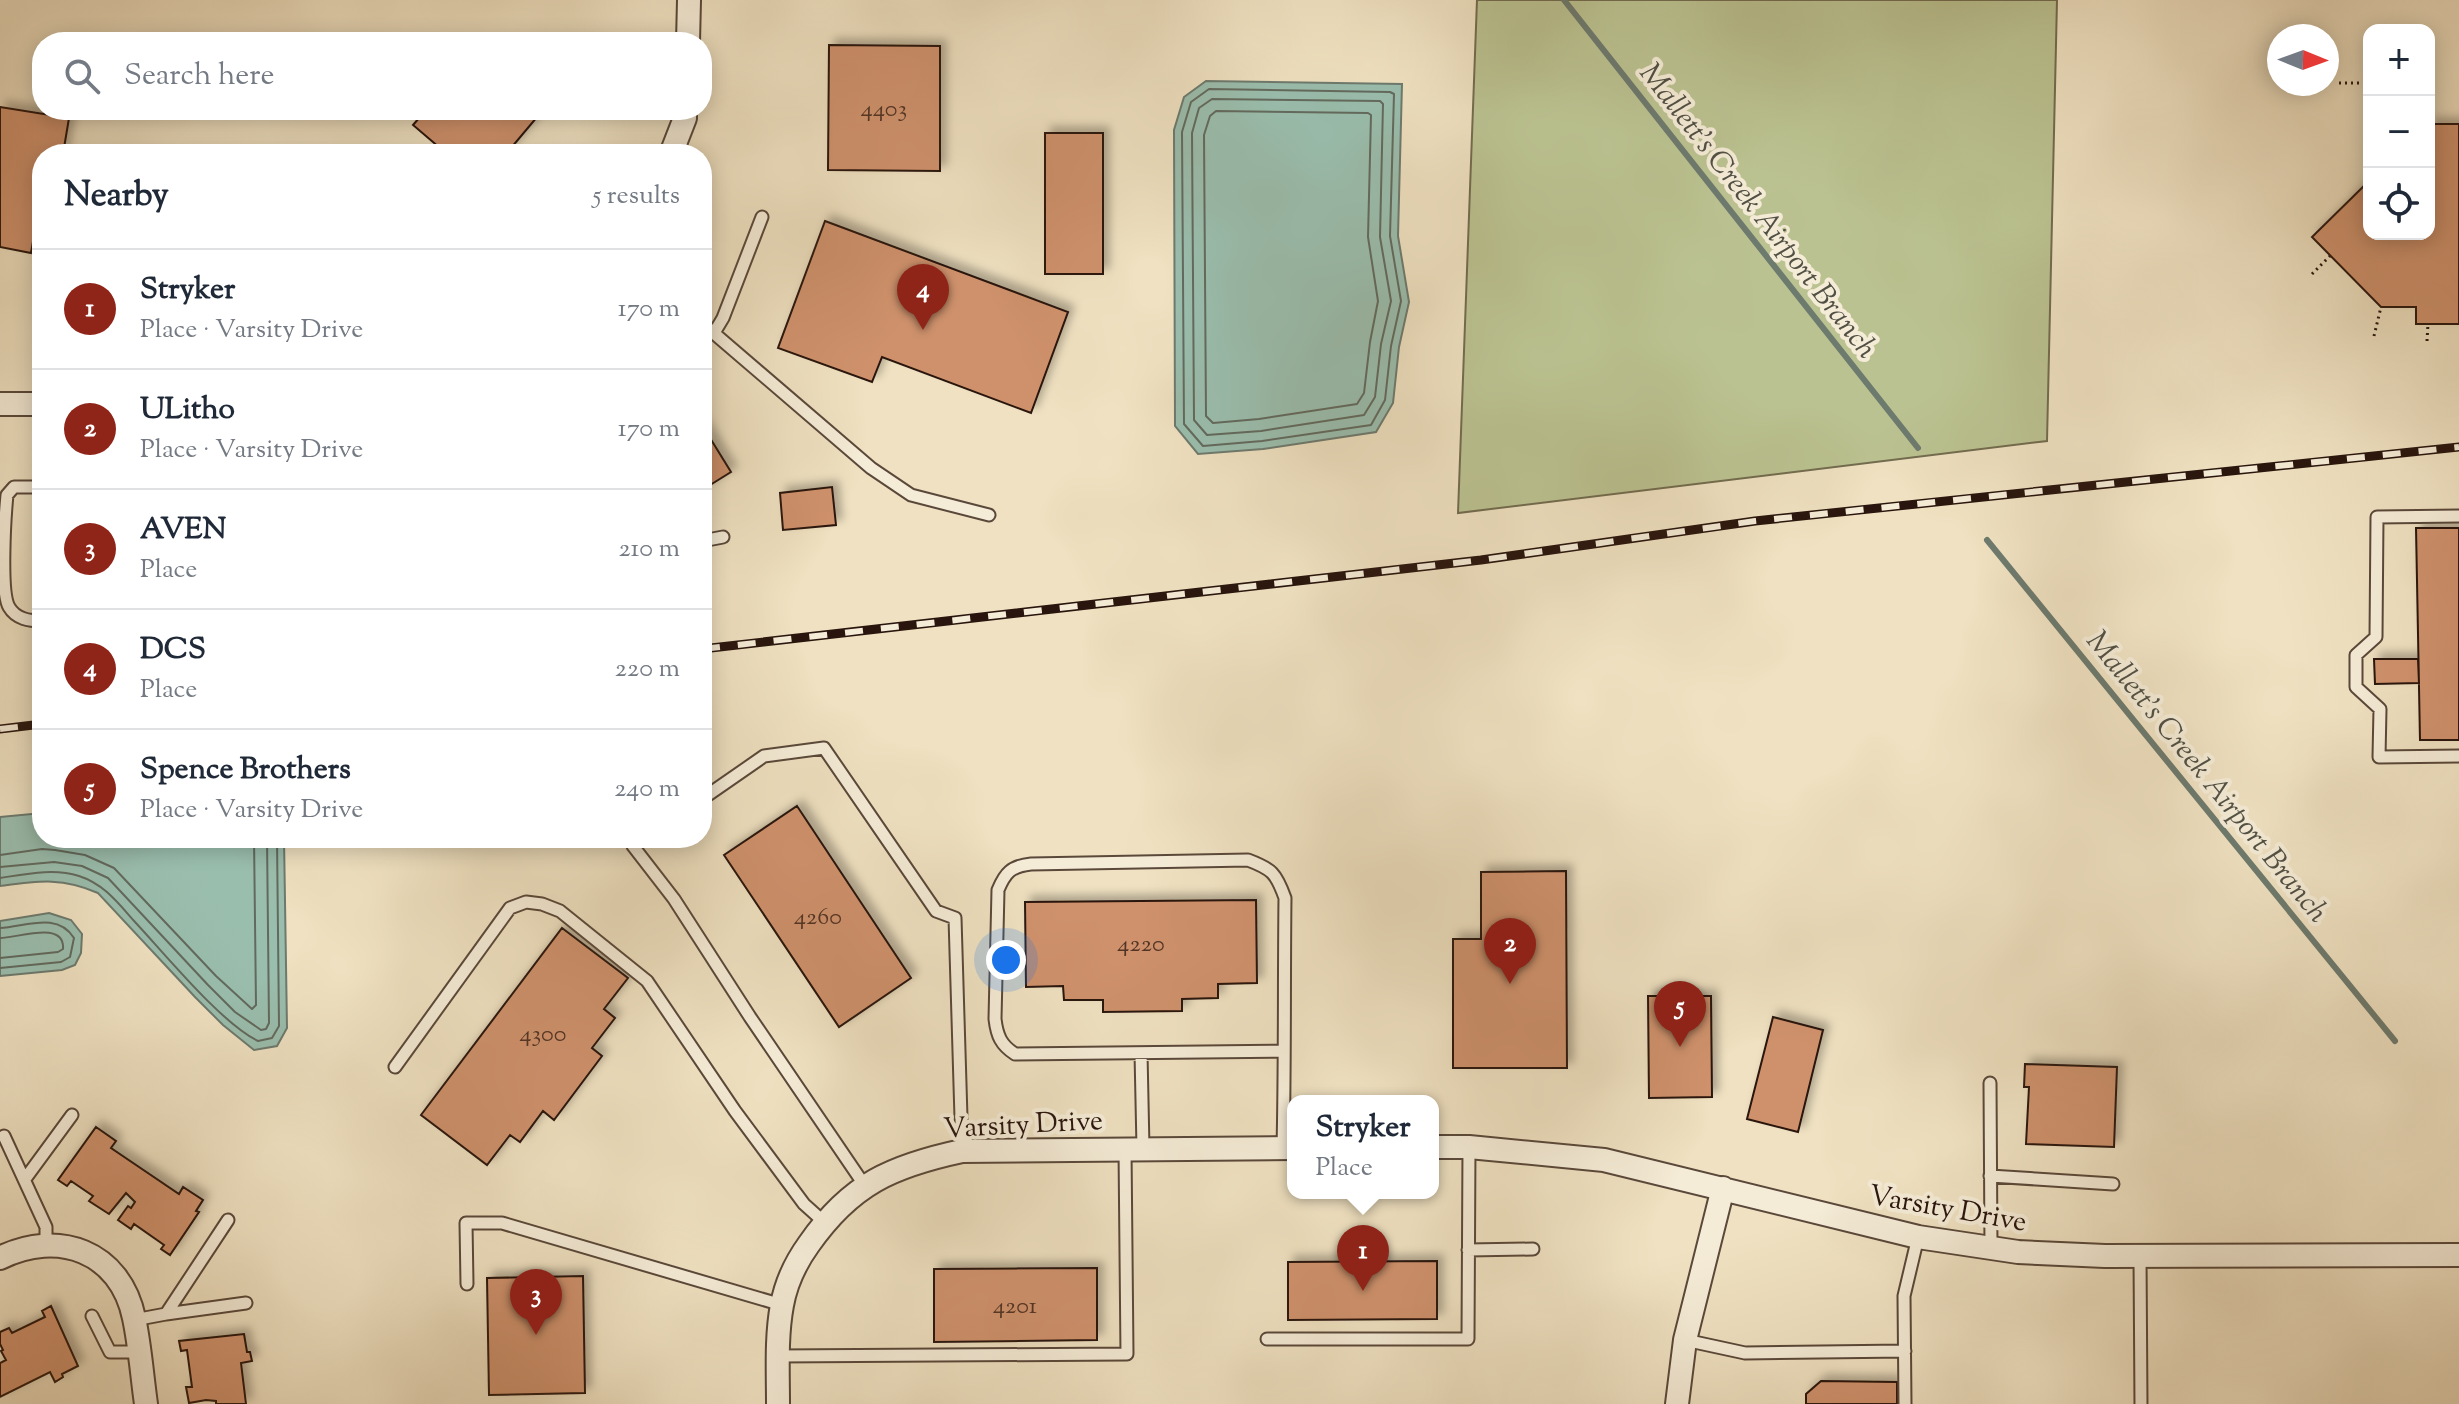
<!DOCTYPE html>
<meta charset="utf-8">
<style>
body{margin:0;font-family:"Sorts Mill Goudy",serif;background:#f6f6f7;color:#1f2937}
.controls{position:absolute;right:24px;top:24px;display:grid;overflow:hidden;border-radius:16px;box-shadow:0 4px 20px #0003}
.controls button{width:72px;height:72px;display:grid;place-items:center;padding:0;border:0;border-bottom:2px solid #e0e1e3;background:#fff;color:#1f2937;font:40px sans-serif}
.compass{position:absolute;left:2267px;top:24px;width:72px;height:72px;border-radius:50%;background:#fff;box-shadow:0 4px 20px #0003;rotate:91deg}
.you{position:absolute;left:1006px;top:960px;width:28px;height:28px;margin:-20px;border:6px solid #fff;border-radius:50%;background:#1a73e8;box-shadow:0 0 0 12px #1a73e833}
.badge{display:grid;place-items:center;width:52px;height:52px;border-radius:50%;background:#8f2418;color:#fff;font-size:26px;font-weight:700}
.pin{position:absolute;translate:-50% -66px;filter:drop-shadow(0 2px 4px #0008)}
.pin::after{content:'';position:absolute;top:42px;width:28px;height:24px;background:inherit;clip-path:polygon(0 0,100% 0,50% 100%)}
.popup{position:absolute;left:1287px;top:1095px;width:152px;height:104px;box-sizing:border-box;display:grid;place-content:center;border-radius:16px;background:#fff;filter:drop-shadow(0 2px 6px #0005);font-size:26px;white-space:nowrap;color:#747a83}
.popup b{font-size:30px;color:#1f2937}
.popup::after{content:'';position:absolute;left:50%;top:100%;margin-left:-16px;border:16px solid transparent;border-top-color:#fff}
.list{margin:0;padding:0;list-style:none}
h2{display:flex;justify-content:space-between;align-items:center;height:104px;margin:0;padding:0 32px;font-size:34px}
h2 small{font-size:26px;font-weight:400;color:#747a83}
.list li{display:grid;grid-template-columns:52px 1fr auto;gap:24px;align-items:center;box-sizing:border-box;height:120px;padding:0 32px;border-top:2px solid #e0e1e3}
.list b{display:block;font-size:30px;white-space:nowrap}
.list p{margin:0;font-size:26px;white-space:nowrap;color:#747a83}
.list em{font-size:26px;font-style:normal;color:#747a83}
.icon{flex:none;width:44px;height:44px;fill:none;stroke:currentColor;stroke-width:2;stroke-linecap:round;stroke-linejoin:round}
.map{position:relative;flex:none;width:2459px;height:1404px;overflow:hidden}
.search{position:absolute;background:#fff;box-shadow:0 4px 20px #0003;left:32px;top:32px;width:680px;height:88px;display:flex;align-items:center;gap:20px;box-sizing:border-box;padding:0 28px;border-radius:32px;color:#747a83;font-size:30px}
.panel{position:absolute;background:#fff;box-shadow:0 4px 20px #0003;left:32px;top:144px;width:680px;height:704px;border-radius:32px}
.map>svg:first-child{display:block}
.green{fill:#bbc291;stroke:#726c4f;stroke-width:2}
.water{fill:#9abeae;stroke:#6d7a6e;stroke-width:2}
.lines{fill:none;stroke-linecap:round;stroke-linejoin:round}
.shore{stroke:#626a5e;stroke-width:2}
.stream{stroke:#6d7a6e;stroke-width:6}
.building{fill:#ce916c;stroke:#29150d;stroke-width:2;filter:url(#shadow)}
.service-casing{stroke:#5a483a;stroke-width:15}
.minor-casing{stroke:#5a483a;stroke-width:26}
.path{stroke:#29150d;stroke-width:3;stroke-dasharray:2 4;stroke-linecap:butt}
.service{stroke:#f5ecd7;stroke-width:11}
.minor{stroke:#f5ecd7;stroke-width:22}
.rail-casing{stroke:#29150d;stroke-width:9}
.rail{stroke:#f5ecd7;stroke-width:6;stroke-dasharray:18;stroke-linecap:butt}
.labels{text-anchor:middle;stroke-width:8;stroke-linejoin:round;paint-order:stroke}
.number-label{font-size:24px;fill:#523425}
.street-label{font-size:28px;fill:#29150d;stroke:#f5ecd7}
.water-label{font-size:30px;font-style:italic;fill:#515045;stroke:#f5ecd7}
</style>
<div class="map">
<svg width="2459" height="1404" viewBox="0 0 2459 1404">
<defs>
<filter id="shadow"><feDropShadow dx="6" dy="-6" stdDeviation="4" flood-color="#0004"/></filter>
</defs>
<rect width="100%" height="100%" fill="#efe1c1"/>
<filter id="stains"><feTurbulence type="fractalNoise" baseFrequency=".0025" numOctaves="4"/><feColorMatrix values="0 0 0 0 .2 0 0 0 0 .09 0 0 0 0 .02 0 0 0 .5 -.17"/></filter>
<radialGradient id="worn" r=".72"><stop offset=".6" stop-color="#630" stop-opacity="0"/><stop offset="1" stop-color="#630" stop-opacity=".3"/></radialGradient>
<path class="green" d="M 1477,0 L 2057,0 L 2047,441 L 1458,513 Z"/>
<path class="water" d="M 1206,81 L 1402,84 L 1398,236 L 1409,302 L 1399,347 L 1393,403 L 1376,432 L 1263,449 L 1198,454 L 1175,426 L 1174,130 L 1184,97 Z
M 42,813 L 42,838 L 284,838 L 287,1028 L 277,1046 L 254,1050 L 223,1025 L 195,997 L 98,893 C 62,877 38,881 0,886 L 0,817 Z
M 49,913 L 71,920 L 82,934 L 81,953 L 75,965 L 62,970 L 0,976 L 0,921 Z"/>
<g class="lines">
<path class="shore" d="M 1209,89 L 1390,92 L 1394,94 L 1390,236 L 1401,301 L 1391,346 L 1385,400 L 1371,425 L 1262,441 L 1203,446 L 1184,424 L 1182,132 L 1191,102 Z
M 1212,99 L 1380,101 L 1383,104 L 1380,237 L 1391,301 L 1381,344 L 1375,397 L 1364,415 L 1261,431 L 1207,435 L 1194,420 L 1192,133 L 1199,108 Z
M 1216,111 L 1368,113 L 1371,115 L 1368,237 L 1378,301 L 1370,342 L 1364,393 L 1357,404 L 1259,419 L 1213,423 L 1206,416 L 1204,135 L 1210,116 Z
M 0,855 L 42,849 L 55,850 L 85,855 L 114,868 L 216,976 L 252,1009 L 256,1005 L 254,838
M 0,867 L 54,862 L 82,866 L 108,878 L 208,985 L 235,1012 L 261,1030 L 266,1029 L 269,1023 L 267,838
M 0,878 C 26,874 54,868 79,876 C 104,884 118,903 135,922 C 165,954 221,1023 258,1041 L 272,1038 L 279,1026 L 277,838
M 0,928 C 25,927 57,911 74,938 L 70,957 L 61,962 L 0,968
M 0,938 C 18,938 65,920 63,949 L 58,952 L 0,958"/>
<path class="stream" d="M 1564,0 L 1918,448
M 1987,540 L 2395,1041"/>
</g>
<path class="building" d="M 829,45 L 940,46 L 940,171 L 828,170 Z
M 0,107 L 69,118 L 63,154 L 42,154 L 42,220 L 37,219 L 31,253 L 0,247 Z
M 426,110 L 543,110 L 506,154 L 447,154 L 413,125 Z
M 2429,124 L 2459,124 L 2459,324 L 2416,324 L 2416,307 L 2381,307 L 2312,237 L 2369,181 L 2369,234 L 2429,234 Z
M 1045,133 L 1103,133 L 1103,274 L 1045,274 Z
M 825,221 L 1068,312 L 1031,413 L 882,357 L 872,382 L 778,348 Z
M 702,425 L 731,472 L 702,490 Z
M 832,487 L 836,525 L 783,530 L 780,493 Z
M 2416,528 L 2459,528 L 2459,740 L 2420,740 Z
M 2374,659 L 2418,659 L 2419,683 L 2375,684 Z
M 797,806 L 911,978 L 839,1027 L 724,855 Z
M 1566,871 L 1567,1068 L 1453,1068 L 1453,939 L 1481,939 L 1481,872 Z
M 1256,900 L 1257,983 L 1218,984 L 1218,998 L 1182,999 L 1182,1011 L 1103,1012 L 1103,1000 L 1064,1000 L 1063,986 L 1026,987 L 1025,902 Z
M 562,928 L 628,978 L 604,1009 L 615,1018 L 592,1048 L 602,1056 L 554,1120 L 543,1111 L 520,1142 L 510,1135 L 487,1165 L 421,1115 Z
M 1648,996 L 1711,996 L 1712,1097 L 1649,1098 Z
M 1773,1017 L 1823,1030 L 1798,1132 L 1747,1119 Z
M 2025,1064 L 2117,1067 L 2114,1147 L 2026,1144 L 2029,1087 L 2024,1087 Z
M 96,1127 L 116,1141 L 111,1148 L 179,1194 L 183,1187 L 203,1200 L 196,1211 L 199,1212 L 170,1255 L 161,1249 L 164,1245 L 134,1224 L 131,1229 L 118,1220 L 128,1206 L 131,1208 L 135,1202 L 126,1193 L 109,1214 L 89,1201 L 93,1196 L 71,1181 L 67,1186 L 58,1180 Z
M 1437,1261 L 1437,1319 L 1288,1320 L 1288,1262 Z
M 1097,1268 L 1097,1340 L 934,1342 L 934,1269 Z
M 583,1276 L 585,1393 L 489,1395 L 487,1278 Z
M 51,1306 L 78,1366 L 62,1374 L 63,1377 L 55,1382 L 50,1372 L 0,1397 L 0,1363 L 6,1360 L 1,1351 L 3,1350 L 0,1344 L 0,1332 L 9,1328 L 12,1333 L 45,1317 L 42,1311 Z
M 244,1334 L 247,1352 L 250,1352 L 252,1361 L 241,1363 L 246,1404 L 216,1404 L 216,1401 L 206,1400 L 189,1403 L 186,1387 L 192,1387 L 187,1350 L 181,1351 L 179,1341 Z
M 1821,1381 L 1897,1382 L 1897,1404 L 1806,1404 L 1806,1394 Z"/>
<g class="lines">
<defs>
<path id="service" d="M 702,323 L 871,468 L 911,495 L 989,515
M 714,333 L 723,318 L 762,217
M 42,487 L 14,487 L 7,495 C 5,515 0,592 9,607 C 16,619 29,621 42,621
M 2459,516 L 2377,517 L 2376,637 L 2356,655 L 2356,687 L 2380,709 L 2379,757 L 2459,756
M 702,541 L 723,537
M 702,799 L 764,756 L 824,748 L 936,911 L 955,918 L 962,1151
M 645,838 L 633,846 L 674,899 L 750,1017 L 865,1186
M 1141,1053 L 1143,1148
M 395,1067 L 510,908 L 526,902 L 542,904 L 560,911 L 647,981 L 735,1111 L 804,1204 L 824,1222
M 1990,1083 L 1991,1248
M 4,1136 L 46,1227 L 46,1244
M 1283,1148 C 1285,1064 1284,981 1285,898 C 1276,873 1272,869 1248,860 L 1031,864 C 1011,866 1005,873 998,890 L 995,1019 C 997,1036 1001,1045 1015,1054 L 1284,1051
M 1990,1176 L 2113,1184
M 25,1179 L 72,1115
M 228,1220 L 166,1314 L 246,1303
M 1468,1250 L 1533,1249
M 2140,1256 L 2141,1404
M 467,1284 L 466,1223 L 502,1223 L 782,1305
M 92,1316 L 110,1352 L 138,1352
M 134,1320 L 166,1314
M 1267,1339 L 1468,1339 L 1469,1147
M 1685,1340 L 1745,1353 L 1905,1351
M 778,1356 L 1127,1354 L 1125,1149
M 1905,1404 L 1904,1296 L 1918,1237"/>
<path id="minor" d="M 688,42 L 689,0
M 671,154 L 685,118 L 685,110
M 0,404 L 42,404
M 1433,1147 L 1469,1147 L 1604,1160 L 1918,1237 L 2018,1252 L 2105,1256 L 2459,1255
M 0,1258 C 58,1229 120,1251 134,1318 C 140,1346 142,1376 146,1404
M 778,1404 C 778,1372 776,1337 782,1305 C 786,1283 796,1262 809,1244 C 851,1184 892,1166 962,1151 L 1293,1148
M 1677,1404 L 1685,1340 L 1723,1188"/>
</defs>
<use href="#service" class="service-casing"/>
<use href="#minor" class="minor-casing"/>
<path class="path" d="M 2339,83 L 2369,83
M 2312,274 L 2330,256
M 2374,336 L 2381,307
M 2427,341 L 2428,324"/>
<use href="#service" class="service"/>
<use href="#minor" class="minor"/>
<defs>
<path id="rail" d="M 702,649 L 1481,560 L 1755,521 L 2459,447
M 0,729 L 42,724"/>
</defs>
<use href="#rail" class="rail-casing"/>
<use href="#rail" class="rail"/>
</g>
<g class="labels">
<g class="number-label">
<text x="884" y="116">4403</text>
<text x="818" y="924">4260</text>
<text x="1141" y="951">4220</text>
<text x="543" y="1041">4300</text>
<text x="1015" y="1313">4201</text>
</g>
<g class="street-label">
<text transform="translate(1023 1123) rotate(-3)" y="10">Varsity Drive</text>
<text transform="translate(1948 1207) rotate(10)" y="10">Varsity Drive</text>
</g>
<g class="water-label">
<text transform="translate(1759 210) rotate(52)" y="10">Mallett's Creek Airport Branch</text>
<text transform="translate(2208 776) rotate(51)" y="10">Mallett's Creek Airport Branch</text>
</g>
</g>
<rect width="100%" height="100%" filter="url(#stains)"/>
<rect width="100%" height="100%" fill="url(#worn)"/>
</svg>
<div class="controls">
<button>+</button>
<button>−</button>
<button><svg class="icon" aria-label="locate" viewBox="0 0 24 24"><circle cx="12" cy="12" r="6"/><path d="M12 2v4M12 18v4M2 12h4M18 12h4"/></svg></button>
</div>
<svg class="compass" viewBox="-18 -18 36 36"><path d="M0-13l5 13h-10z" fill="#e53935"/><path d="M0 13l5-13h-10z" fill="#747a83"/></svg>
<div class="you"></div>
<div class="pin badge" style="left:1363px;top:1291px">1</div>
<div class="popup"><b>Stryker</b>Place</div>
<div class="pin badge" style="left:1510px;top:984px">2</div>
<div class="pin badge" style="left:536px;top:1335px">3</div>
<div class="pin badge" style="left:923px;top:330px">4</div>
<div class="pin badge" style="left:1680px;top:1047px">5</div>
<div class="search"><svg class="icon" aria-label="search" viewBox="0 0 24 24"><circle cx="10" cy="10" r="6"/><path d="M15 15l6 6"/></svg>Search here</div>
<section class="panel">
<h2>Nearby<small>5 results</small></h2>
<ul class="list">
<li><span class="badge">1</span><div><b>Stryker</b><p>Place · Varsity Drive</p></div><em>170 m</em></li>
<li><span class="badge">2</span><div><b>ULitho</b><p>Place · Varsity Drive</p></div><em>170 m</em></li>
<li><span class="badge">3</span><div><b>AVEN</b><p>Place</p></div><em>210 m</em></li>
<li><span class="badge">4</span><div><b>DCS</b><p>Place</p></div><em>220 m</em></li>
<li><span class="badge">5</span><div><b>Spence Brothers</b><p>Place · Varsity Drive</p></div><em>240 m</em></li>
</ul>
</section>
</div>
